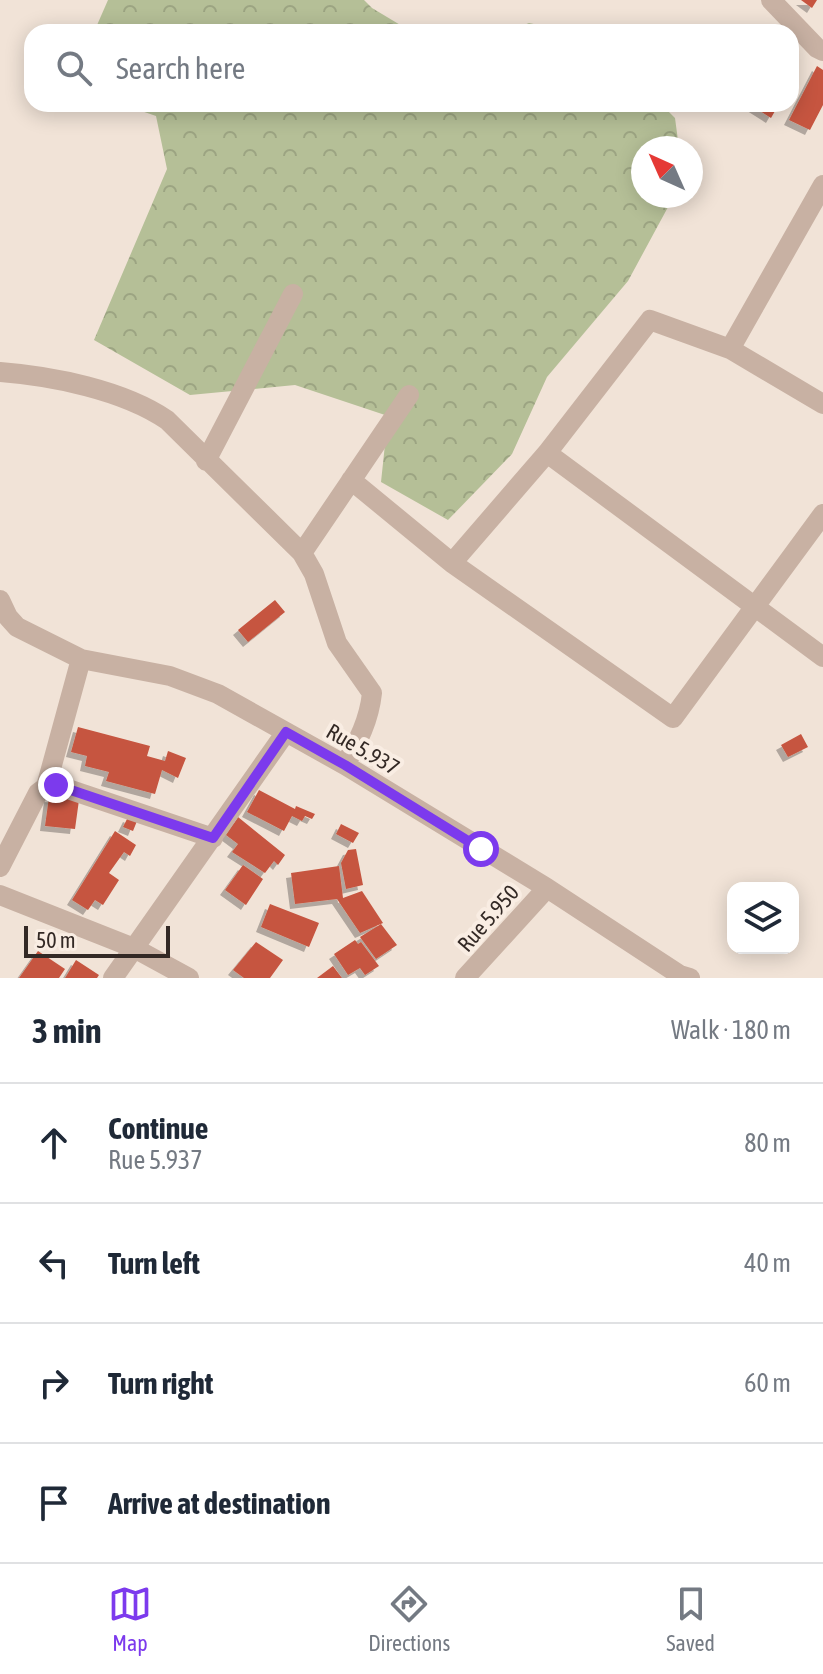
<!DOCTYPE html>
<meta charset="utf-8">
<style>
body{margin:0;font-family:"Asap Condensed",sans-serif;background:#f6f6f7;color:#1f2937}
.controls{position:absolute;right:24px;bottom:24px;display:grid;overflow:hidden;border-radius:16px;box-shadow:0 4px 20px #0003}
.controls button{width:72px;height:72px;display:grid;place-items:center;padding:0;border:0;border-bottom:2px solid #e0e1e3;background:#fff;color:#1f2937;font:40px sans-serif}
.compass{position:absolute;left:631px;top:136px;width:72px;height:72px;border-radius:50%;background:#fff;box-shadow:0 4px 20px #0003;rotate:315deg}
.scale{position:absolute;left:24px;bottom:20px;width:146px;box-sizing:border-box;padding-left:8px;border:4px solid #332925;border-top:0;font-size:22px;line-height:28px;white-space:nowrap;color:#332925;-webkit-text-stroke:6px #f9ede3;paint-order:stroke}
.stop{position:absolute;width:24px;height:24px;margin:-18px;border:6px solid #7c3aed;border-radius:50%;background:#fff}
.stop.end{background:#7c3aed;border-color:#fff;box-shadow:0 2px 8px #0008}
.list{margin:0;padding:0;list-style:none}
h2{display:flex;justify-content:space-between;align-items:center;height:104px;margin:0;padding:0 32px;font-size:34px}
h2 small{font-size:26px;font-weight:400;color:#747a83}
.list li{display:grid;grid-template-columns:52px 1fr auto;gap:24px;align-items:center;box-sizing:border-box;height:120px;padding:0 32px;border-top:2px solid #e0e1e3}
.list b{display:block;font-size:30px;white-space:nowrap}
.list p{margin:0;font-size:26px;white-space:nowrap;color:#747a83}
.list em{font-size:26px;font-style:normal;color:#747a83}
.icon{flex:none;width:44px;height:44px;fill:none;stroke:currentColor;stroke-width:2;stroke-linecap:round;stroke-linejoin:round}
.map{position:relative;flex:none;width:823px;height:978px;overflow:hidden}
.search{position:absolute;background:#fff;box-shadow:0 4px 20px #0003;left:24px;right:24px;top:24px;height:88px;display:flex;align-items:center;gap:20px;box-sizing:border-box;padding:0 28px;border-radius:24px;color:#747a83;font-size:30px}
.sheet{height:584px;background:#fff}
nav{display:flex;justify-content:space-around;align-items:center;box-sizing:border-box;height:112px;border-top:2px solid #e0e1e3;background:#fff;font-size:22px;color:#747a83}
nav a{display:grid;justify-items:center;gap:4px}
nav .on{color:#7c3aed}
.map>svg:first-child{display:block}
.forest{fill:url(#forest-crowns)}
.building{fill:#c6553f;filter:url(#shadow)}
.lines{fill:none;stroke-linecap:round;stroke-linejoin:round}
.street{stroke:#c8b1a3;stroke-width:20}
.route{stroke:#7c3aed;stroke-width:10}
.labels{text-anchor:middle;stroke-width:8;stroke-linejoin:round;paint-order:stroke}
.street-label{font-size:22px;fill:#332925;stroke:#f9ede3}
</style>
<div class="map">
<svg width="823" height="978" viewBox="0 0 823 978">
<defs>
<pattern id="forest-crowns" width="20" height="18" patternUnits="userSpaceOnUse" patternTransform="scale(2)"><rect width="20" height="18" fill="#b5bf97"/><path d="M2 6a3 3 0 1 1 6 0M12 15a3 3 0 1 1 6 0" fill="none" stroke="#9ca482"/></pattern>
<filter id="shadow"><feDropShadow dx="-5" dy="5" stdDeviation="0" flood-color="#0004"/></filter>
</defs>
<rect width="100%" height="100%" fill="#f1e3d7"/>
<path class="forest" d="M 108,0 L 364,0 L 372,8 L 412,32 L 94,32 Z
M 529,23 L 572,32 L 506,32 Z
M 121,104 L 661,104 L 675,118 L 679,148 L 643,148 L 643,196 L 674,196 L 628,281 L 547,377 L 512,454 L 448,520 L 381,482 L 388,416 L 295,385 L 190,395 L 94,340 L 167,169 L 156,116 Z"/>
<path class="building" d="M 801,0 L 817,0 L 812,8 Z
M 817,66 L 823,70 L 823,105 L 810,130 L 789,120 Z
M 749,104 L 779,104 L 771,118 Z
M 275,600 L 285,612 L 248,642 L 238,630 Z
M 78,727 L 150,746 L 147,756 L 165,761 L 168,751 L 186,758 L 178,778 L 162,770 L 155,794 L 106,781 L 109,772 L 85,766 L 87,756 L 71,752 Z
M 801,734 L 808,747 L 788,757 L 781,745 Z
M 259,790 L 295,809 L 296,806 L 315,814 L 312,819 L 305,816 L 302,821 L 292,816 L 284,831 L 247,812 Z
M 49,797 L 79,800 L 75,829 L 45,826 Z
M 128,817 L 137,821 L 133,831 L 123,827 Z
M 238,817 L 285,855 L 278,865 L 274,861 L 265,873 L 232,852 L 238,844 L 226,835 Z
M 341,824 L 359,833 L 353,843 L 336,834 Z
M 115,831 L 136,845 L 130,856 L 124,852 L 109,873 L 119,880 L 103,905 L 95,900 L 88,910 L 72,900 Z
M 356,849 L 363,885 L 346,889 L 341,863 L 348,850 Z
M 243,865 L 263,879 L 246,905 L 225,890 Z
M 339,866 L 343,898 L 362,891 L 383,923 L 360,933 L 337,899 L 295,904 L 291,873 Z
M 270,904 L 319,923 L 309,947 L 261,927 Z
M 381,924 L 397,945 L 376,959 L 360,937 Z
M 355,940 L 358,944 L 361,942 L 379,966 L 365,975 L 360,968 L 348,975 L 334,954 Z
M 256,942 L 283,960 L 270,978 L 244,978 L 233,970 Z
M 38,951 L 65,969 L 59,978 L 19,978 Z
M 76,960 L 99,975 L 97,978 L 65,978 Z
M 333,966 L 342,978 L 317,978 Z"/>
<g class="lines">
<path class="street" d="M 771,0 L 817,48 L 823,51
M 730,349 L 823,185
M 0,372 C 52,376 123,390 167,420 L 302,553 L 314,574 L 337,643 L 372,693 C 369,721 358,741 345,765
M 547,453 L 823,657
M 206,461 L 293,294
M 351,480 L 452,563 L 673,718 L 823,514
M 302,553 L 409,395
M 452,563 L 547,453 L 650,320 L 730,349 L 823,404
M 0,600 L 8,617 L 17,627 L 81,659 L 170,676 L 218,694 L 345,765 L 547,888 L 680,975 L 690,978
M 46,787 L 81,659
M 0,867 L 38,793 L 46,787 L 56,785 L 213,838
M 0,895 L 134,948 L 189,978
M 113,978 L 286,732
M 465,978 L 547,888"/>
</g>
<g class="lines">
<path class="route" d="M 56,785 L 213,838 L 286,732 L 345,765 L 481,849"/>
</g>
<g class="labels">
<g class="street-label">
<text transform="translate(363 749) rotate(30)" y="8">Rue 5.937</text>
<text transform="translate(488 918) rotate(-49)" y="8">Rue 5.950</text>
</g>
</g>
</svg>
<div class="controls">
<button><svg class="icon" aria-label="layers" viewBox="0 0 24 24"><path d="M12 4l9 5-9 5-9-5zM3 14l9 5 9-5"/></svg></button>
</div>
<svg class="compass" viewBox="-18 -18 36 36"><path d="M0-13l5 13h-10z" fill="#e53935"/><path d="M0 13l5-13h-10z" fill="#747a83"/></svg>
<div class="scale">50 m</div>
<div class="stop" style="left:481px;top:849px"></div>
<div class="stop end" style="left:56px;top:785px"></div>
<div class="search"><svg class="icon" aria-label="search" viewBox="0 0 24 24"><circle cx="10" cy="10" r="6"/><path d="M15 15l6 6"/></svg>Search here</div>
</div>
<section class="sheet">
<h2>3 min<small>Walk · 180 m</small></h2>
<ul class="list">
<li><svg class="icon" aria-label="ahead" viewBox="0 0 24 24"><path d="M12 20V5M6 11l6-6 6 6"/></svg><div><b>Continue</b><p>Rue 5.937</p></div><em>80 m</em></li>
<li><svg class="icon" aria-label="left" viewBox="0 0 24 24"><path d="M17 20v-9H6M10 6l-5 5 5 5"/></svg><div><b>Turn left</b></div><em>40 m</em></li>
<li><svg class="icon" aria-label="right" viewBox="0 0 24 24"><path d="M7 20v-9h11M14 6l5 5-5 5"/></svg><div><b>Turn right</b></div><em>60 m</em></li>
<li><svg class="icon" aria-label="arrive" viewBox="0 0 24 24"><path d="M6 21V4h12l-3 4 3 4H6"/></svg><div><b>Arrive at destination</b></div></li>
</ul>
</section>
<nav>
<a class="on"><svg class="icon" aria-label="map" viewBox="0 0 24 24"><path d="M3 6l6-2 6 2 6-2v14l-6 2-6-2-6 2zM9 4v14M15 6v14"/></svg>Map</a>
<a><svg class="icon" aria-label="directions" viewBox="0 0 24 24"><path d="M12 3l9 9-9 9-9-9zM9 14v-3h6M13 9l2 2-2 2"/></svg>Directions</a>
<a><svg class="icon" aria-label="saved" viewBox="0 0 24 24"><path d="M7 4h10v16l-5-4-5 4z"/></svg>Saved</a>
</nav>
